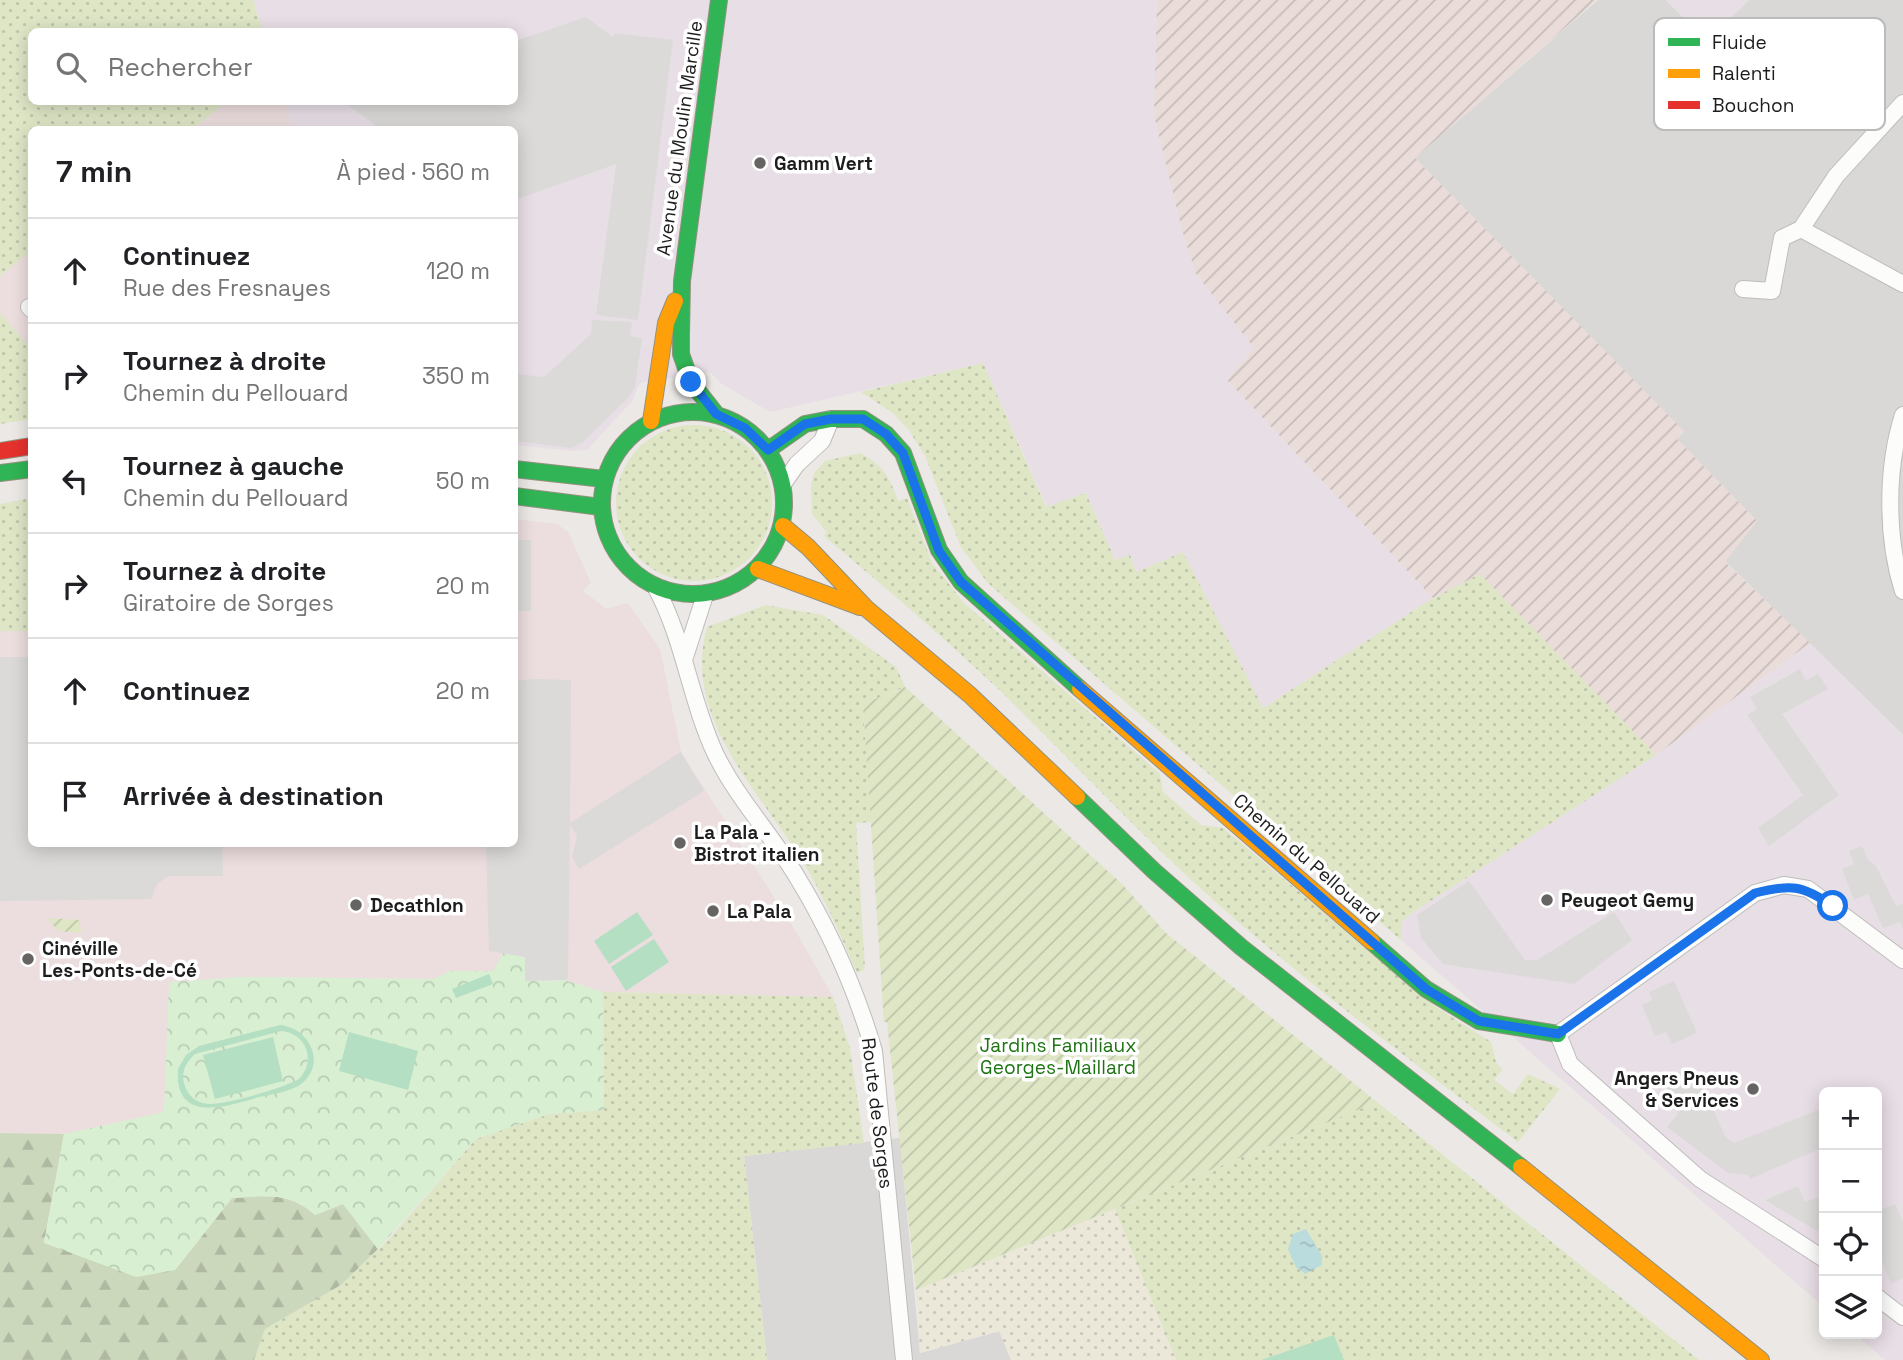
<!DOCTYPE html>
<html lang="fr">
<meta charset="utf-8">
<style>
body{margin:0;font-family:"Space Grotesk",sans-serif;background:#f2f2f2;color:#202124}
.controls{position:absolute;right:21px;bottom:21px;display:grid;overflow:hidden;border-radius:10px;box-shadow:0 4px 18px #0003}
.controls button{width:63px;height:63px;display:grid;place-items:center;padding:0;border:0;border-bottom:2px solid #e0e0e0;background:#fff;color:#202124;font:35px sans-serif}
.stop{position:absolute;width:21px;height:21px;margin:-16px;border:5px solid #1a73e8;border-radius:50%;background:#fff}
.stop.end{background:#1a73e8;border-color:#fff;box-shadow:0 2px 7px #0008}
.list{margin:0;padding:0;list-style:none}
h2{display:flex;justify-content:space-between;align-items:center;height:91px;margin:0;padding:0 28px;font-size:30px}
h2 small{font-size:23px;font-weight:400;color:#757577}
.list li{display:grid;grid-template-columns:46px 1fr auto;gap:21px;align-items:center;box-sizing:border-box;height:105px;padding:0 28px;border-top:2px solid #e0e0e0}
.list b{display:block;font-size:26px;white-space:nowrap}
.list p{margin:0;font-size:23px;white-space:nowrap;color:#757577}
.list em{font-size:23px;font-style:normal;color:#757577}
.icon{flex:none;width:38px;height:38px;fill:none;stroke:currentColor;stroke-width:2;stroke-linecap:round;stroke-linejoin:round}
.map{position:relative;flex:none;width:1903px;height:1360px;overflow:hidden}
.search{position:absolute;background:#fff;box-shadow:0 4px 18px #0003;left:28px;top:28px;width:490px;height:77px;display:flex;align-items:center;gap:18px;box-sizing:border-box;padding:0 24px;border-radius:10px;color:#757577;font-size:26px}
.panel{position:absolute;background:#fff;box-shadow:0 4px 18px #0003;left:28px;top:126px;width:490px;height:721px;border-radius:10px}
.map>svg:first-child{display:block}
.residential{fill:#dad8d7}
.commercial{fill:#ecddde}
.industrial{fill:#e8dee6}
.military{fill:url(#military-furrows)}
.farmland{fill:url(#farmland-dots)}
.grass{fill:url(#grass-dots)}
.forest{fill:url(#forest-firs)}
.park{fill:url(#park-crowns)}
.garden{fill:url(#garden-furrows)}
.pitch{fill:#b4dfc3;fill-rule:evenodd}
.parking{fill:#dbdad9}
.water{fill:url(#water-ripples)}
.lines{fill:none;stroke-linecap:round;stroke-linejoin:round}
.street-casing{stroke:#bebdbc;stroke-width:18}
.fast-casing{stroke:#94917f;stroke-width:18}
.slow-casing{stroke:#94917f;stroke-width:18}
.jam-casing{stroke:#94917f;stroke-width:18}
.street{stroke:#fcfcfb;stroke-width:16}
.fast{stroke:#30b455;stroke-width:16}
.slow{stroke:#ff9f0a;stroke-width:16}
.jam{stroke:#e5322d;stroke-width:16}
.route{stroke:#1a73e8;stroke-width:9}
.poi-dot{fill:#656463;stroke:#fff;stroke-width:2.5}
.labels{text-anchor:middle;stroke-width:7;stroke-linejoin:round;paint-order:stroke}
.street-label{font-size:19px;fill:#1d1d1d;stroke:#fff}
.poi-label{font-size:19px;font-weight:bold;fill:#1d1d1d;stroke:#fff;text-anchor:start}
.park-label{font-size:19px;fill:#1e7313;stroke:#fff}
.key{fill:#fff;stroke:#bbb;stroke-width:2}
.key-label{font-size:19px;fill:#1d1d1d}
</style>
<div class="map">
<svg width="1903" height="1360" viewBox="0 0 1903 1360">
<defs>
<pattern id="military-furrows" width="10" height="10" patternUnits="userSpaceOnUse" patternTransform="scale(1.75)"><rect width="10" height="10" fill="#e9dcd9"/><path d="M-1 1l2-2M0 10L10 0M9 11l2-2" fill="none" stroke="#c7bcba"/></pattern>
<pattern id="farmland-dots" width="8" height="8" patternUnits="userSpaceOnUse" patternTransform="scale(1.75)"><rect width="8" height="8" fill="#ebe8d9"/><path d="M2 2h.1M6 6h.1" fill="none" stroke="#c9c7ba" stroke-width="1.8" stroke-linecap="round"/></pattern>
<pattern id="grass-dots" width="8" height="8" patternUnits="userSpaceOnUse" patternTransform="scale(1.75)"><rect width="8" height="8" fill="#dee6c6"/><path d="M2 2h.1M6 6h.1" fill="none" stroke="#bec5aa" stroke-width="1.8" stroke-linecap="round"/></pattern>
<pattern id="forest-firs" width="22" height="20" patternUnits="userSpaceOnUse" patternTransform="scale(1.75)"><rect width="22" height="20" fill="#ccd8bc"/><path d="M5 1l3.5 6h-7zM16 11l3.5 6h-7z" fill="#afb9a1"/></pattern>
<pattern id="park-crowns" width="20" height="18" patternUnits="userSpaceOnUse" patternTransform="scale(1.75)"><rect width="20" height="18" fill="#d8efd2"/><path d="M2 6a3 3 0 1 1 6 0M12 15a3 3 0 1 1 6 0" fill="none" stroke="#b9ccb4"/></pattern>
<pattern id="garden-furrows" width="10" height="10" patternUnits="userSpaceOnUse" patternTransform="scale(1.75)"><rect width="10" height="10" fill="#dee6c6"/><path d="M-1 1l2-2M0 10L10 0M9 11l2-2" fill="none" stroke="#bec5aa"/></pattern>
<pattern id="water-ripples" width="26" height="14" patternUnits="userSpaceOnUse" patternTransform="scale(1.75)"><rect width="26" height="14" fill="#bbdcdc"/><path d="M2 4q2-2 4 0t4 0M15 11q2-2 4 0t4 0" fill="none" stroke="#a0bcbc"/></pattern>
</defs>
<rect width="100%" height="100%" fill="#ebe8e5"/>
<path class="residential" d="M 1598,0 L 1666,0 L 1707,41 L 1749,0 L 1903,0 L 1903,735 L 1725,561 L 1757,521 L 1677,439 L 1684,432 L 1415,158 Z
M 900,1138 L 920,1353 L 1000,1331 L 1011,1360 L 767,1360 L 744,1156 Z"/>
<path class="commercial" d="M 226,102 L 285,102 L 293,129 L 193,129 Z
M 31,251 L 31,350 L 0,313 L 0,276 Z
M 515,519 L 557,524 L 568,532 L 591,583 L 583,591 L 606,609 L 628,603 L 660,649 L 681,752 L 795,930 L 833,997 L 603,992 L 564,980 L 493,971 L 449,971 L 434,979 L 243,977 L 170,982 L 164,1113 L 64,1134 L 0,1133 L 0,631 L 31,631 L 32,844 L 514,844 Z"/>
<path class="industrial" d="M 253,0 L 1157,0 L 1154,115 L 1182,230 L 1196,274 L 1254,348 L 1227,380 L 1433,598 L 1263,708 L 1183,552 L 1136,572 L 1115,561 L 1086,493 L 1047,507 L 983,363 L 770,412 L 722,384 L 710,372 L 640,383 L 632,401 L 587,450 L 572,451 L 515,445 L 514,130 L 293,129 L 285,102 L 514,102 L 514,32 L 263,31 Z
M 1666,0 L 1749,0 L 1707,41 Z
M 1810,643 L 1903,735 L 1903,1360 L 1885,1360 L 1855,1334 L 1877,1334 L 1877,1092 L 1824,1092 L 1824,1307 L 1401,940 L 1401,923 L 1412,913 L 1656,755 Z"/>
<path class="military" d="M 1157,0 L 1597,0 L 1415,158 L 1684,431 L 1677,439 L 1757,521 L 1725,562 L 1810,643 L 1656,755 L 1480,575 L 1433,598 L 1227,380 L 1254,348 L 1196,274 L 1182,230 L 1154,115 Z"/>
<path class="farmland" d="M 1115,1209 L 1176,1360 L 1011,1360 L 999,1331 L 920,1353 L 916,1290 Z"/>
<path class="grass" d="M 0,0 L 253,0 L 263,31 L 32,32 L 32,102 L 226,102 L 193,129 L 32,130 L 31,251 L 0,276 Z
M 0,313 L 32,350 L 31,419 L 0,424 Z
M 983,363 L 1046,507 L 1086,493 L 1115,560 L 1130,555 L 1136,572 L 1183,552 L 1263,708 L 1433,598 L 1480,574 L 1656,755 L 1412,913 L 1401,923 L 1401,940 L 1005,598 L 987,582 L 961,547 L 925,456 L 909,430 L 893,413 L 861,392 Z
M616 503a78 78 0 1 1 156 0a78 78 0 1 1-156 0Z
M 860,453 C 882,464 890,477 898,501 L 907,498 L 932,563 L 964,603 L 1160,774 L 1163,792 L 1201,825 L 1223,828 L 1439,1009 L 1491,1042 L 1496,1062 L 1502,1070 L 1494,1080 L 1513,1094 L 1528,1074 L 1560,1089 L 1518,1142 C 1417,1065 1314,989 1219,905 C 1150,844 1087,777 1022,712 C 959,650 892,593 824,536 L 827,532 L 812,514 L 811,486 L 814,473 L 825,461 Z
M 31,498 L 31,631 L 0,631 L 0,504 Z
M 765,605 L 823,615 L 896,667 L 905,687 L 863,704 L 871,822 L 856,823 L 865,969 L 857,973 C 840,934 823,894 800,857 C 757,789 682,715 707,627 Z
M 603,992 L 833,997 L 850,1048 L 864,1143 L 744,1156 L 767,1360 L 254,1360 L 265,1329 L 341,1285 L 389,1239 L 476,1139 L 549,1114 L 604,1110 Z
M 1377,1102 L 1699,1360 L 1176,1360 L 1115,1209 Z"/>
<path class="forest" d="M 0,1133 L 64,1134 L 44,1242 L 175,1270 L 232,1198 C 265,1196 289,1191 315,1215 L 343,1204 L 378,1249 L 341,1285 L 265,1329 L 254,1360 L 0,1360 Z"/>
<path class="park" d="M 504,952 L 525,957 L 525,981 L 564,980 L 603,992 L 604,1110 L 549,1114 L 476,1139 L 378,1249 L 343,1204 L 315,1215 C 289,1191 265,1196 232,1198 L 175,1270 L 136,1277 L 44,1243 L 64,1134 L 164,1112 L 169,982 L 243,977 L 434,979 L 449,971 L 493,971 Z"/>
<path class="garden" d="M 905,687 L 1122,884 L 1167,934 L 1377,1102 L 916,1290 L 887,1022 L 884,1022 L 863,704 Z
M 47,918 L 80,920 L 81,933 L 58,931 Z"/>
<path class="pitch" d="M 637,912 L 653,935 L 609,964 L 594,941 Z
M 654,939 L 669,962 L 626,991 L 611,967 Z
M 489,974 L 493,984 L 456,998 L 452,989 Z
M 280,1025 C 310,1028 327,1064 301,1084 C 290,1092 273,1094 259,1097 C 228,1106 174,1125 178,1069 L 186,1055 L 199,1046 ZM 281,1031 C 306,1033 317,1060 299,1079 C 283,1088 226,1105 208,1104 C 196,1103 187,1095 184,1083 C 181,1072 186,1062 195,1054 Z
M 349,1032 L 418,1051 L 408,1090 L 339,1071 Z
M 273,1037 L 283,1081 L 215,1099 L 203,1055 Z
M 1334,1335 L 1344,1360 L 1261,1360 Z"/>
<path class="parking" d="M 586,17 L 613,37 L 614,33 L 673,40 L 638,320 L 596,315 L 616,164 L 515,200 L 514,130 L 373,129 L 375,125 L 344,102 L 514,102 L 515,41 Z
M 592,320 L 632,322 L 630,336 L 642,338 L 635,387 L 630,396 L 583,442 L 571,448 L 515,441 L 515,374 L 544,377 L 591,334 Z
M 514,540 L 531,540 L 531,611 L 515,611 Z
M 0,657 L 31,657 L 32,844 L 222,844 L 223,876 L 168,876 L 157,884 L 151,899 L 0,901 Z
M 1800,669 L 1806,681 L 1818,673 L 1828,689 L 1782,714 L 1839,795 L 1769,846 L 1758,828 L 1803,795 L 1747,715 L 1757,709 L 1750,697 Z
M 534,679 L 571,680 L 570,823 L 681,752 L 704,791 L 579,869 L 572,857 L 577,836 L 570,824 L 568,971 L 568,978 L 564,980 L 525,981 L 525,957 L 489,951 L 486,844 L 514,844 L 515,681 Z
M 1862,846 L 1868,860 L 1876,866 L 1896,906 L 1903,904 L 1903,929 L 1900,922 L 1883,928 L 1868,894 L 1854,900 L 1842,869 L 1854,864 L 1849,851 Z
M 1469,881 L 1525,960 L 1537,960 L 1614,912 L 1632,940 L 1574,984 L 1443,964 L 1421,938 L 1417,915 Z
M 1674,981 L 1697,1033 L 1672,1044 L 1666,1032 L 1655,1036 L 1642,1005 L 1652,1000 L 1649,992 Z
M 1697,1073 L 1725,1136 L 1734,1143 L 1821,1109 L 1824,1115 L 1824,1147 L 1750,1179 L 1748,1175 L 1728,1173 L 1667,1127 L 1678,1114 L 1666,1087 Z
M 1798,1186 L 1805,1202 L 1818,1197 L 1824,1212 L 1824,1235 L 1765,1200 Z
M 1895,1204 L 1903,1222 L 1903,1278 L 1891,1284 L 1877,1250 L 1877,1211 Z"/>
<path class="water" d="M 1306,1229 L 1322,1256 L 1322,1265 L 1305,1274 L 1296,1267 L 1288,1249 L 1293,1234 Z"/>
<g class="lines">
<defs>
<path id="street" d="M 1903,103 L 1836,176 L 1801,229 L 1903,284
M 1743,289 L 1772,291 L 1782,238 L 1801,229
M 29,307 L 32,310
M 1903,415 C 1886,468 1886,538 1903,591
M 783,484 L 797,464 L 822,441 L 831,419
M 656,588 C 684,640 690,699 715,753 C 736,797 772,835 797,877 C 830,931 856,990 874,1051 L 904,1360
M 684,660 L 705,595
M 1824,1259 L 1700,1179 L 1570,1064 L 1558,1034 L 1755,893 L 1784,885 L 1808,889 L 1903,960
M 1877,1297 L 1903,1317"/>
<path id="fast" d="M602 503a91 91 0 1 1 182 0a91 91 0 1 1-182 0Z
M 716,414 L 691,382 L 681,354 L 681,335 L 682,281 L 719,0
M 768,450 L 805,424 L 831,419 L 863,419 L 886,434 L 903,453 L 939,550 L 961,582 L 1080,689
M 514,469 L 604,479
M 0,473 L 32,469
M 514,496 L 601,507
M 1077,797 L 1154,871 L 1241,947 L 1521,1167
M 1372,942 L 1426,989 L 1479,1021 L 1558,1034"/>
<path id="slow" d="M 651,421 L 666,323 L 675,301
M 783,526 L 808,547 L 867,609 L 970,695 L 1077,797
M 758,569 L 860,607
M 1080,689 L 1372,942
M 1521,1167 L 1761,1360"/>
<path id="jam" d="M 0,451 L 32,446"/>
</defs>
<use href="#street" class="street-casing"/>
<use href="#fast" class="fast-casing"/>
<use href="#slow" class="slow-casing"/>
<use href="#jam" class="jam-casing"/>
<use href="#street" class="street"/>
<use href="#fast" class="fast"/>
<use href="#slow" class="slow"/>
<use href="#jam" class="jam"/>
</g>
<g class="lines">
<path class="route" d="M 691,382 L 716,414 L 745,428 L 768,450 L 805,424 L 831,419 L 863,419 L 886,434 L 903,453 L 939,551 L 961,582 L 1426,989 L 1479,1021 L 1558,1034 L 1755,893 C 1791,884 1802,885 1833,906"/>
</g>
<g class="poi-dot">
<circle cx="760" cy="163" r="7"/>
<circle cx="680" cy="843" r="7"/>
<circle cx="1547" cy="900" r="7"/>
<circle cx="356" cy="905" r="7"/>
<circle cx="713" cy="911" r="7"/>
<circle cx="28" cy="959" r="7"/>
<circle cx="1753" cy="1089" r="7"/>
</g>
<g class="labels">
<g class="street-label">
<text transform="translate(679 138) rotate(-82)" y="7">Avenue du Moulin Marcille</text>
<text transform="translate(1307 858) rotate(41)" y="7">Chemin du Pellouard</text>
<text transform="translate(878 1113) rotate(83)" y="7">Route de Sorges</text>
</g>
<g class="poi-label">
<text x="774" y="170">Gamm Vert</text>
<text x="694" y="839">La Pala -<tspan x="694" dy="22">Bistrot italien</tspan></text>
<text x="1561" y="907">Peugeot Gemy</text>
<text x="370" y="912">Decathlon</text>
<text x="727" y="918">La Pala</text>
<text x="42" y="955">Cinéville<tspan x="42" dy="22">Les-Ponts-de-Cé</tspan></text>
<text x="1739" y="1085" text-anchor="end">Angers Pneus<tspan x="1739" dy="22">&amp; Services</tspan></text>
</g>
<g class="park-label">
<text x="1058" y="1052">Jardins Familiaux<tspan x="1058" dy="22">Georges-Maillard</tspan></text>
</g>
</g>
<rect x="1654" y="18" width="231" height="112" rx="10" class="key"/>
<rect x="1668" y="38" width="32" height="8" fill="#30b455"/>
<rect x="1668" y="69" width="32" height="9" fill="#ff9f0a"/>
<rect x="1668" y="101" width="32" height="8" fill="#e5322d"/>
<g class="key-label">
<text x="1712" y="49">Fluide</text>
<text x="1712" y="80">Ralenti</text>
<text x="1712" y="112">Bouchon</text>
</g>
</svg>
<div class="controls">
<button>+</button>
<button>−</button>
<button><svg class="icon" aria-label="locate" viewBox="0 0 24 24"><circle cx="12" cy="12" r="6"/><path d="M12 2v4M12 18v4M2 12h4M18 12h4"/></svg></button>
<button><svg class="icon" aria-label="layers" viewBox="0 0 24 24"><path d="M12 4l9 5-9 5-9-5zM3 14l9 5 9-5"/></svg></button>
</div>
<div class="stop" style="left:1833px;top:906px"></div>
<div class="stop end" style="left:691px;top:382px"></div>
<div class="search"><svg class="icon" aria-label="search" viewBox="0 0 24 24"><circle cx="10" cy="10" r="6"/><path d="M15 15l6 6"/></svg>Rechercher</div>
<section class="panel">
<h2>7 min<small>À pied · 560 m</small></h2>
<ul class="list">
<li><svg class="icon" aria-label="ahead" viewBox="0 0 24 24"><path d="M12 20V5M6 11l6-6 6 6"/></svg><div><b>Continuez</b><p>Rue des Fresnayes</p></div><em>120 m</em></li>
<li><svg class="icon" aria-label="right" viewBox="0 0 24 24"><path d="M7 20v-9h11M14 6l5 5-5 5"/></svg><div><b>Tournez à droite</b><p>Chemin du Pellouard</p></div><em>350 m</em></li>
<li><svg class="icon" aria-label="left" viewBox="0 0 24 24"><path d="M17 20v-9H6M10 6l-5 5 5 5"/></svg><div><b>Tournez à gauche</b><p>Chemin du Pellouard</p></div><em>50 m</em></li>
<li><svg class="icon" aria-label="right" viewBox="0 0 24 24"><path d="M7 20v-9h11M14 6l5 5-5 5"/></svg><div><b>Tournez à droite</b><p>Giratoire de Sorges</p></div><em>20 m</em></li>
<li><svg class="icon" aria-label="ahead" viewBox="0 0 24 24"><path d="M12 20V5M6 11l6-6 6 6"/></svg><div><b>Continuez</b></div><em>20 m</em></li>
<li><svg class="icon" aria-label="arrive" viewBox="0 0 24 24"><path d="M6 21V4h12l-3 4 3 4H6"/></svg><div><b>Arrivée à destination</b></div></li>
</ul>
</section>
</div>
